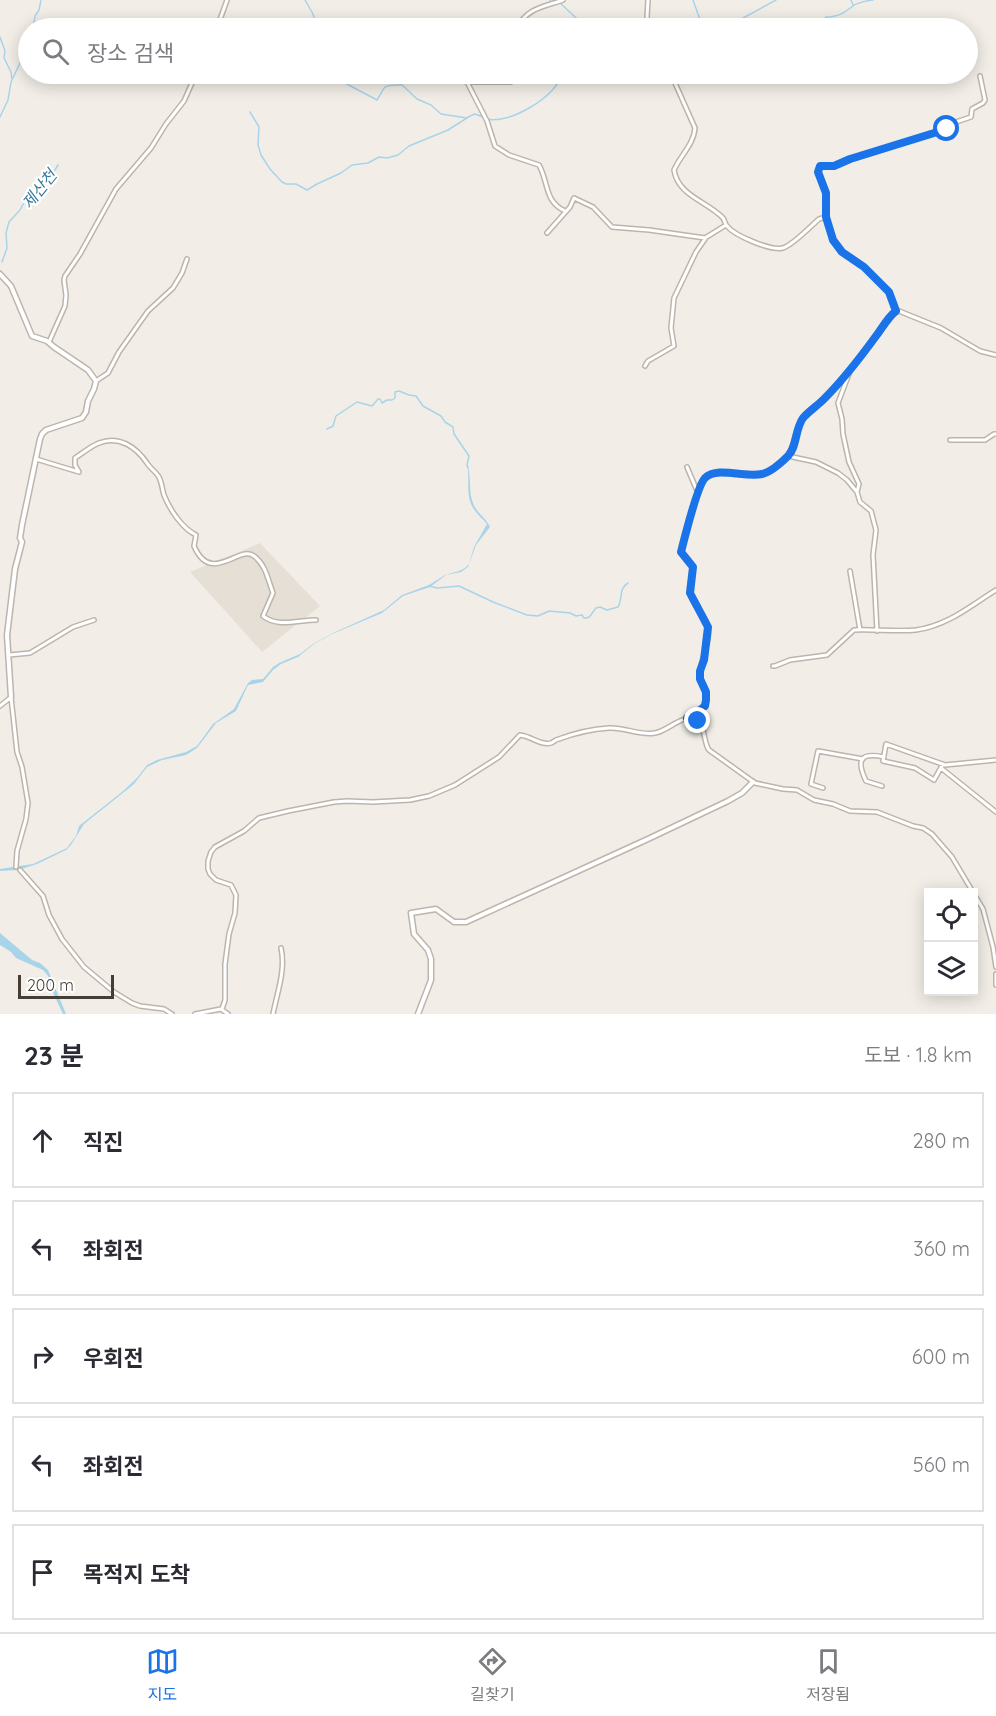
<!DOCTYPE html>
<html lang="ko">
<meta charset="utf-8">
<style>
body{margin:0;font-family:Quicksand,"Noto Sans KR",sans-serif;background:#f2f2f3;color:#2b2b33}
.controls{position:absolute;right:18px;bottom:18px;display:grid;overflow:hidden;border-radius:0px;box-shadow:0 3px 15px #0003}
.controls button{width:54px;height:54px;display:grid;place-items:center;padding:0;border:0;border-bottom:2px solid #e1e1e2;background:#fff;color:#2b2b33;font:30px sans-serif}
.scale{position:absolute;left:18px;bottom:15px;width:96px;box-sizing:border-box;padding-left:6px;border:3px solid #453e37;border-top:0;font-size:16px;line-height:21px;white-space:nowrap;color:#453e37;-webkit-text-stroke:4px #fff;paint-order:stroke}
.stop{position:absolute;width:18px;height:18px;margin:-14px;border:4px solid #1a73e8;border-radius:50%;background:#fff}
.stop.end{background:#1a73e8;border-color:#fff;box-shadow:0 2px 6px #0008}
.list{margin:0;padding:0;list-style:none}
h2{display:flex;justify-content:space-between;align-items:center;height:78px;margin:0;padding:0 24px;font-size:26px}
h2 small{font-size:20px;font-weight:400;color:#7c7c81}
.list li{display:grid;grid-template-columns:39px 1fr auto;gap:18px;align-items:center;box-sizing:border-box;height:96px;margin:0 12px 12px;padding:0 12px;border:2px solid #e1e1e2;border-radius:0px}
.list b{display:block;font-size:22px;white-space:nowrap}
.list em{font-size:20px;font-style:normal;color:#7c7c81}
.icon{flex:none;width:33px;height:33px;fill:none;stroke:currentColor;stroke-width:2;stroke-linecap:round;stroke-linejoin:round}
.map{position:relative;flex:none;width:996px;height:1014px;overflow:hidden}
.search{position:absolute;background:#fff;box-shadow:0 3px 15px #0003;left:18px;right:18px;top:18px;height:66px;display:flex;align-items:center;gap:15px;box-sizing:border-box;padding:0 21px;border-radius:33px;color:#7c7c81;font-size:22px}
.sheet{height:618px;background:#fff}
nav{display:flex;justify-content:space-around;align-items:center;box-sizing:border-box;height:84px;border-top:2px solid #e1e1e2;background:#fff;font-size:16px;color:#7c7c81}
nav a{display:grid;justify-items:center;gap:3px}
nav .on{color:#1a73e8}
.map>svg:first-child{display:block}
.residential{fill:#e6dfd6}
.water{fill:#a8d4ea}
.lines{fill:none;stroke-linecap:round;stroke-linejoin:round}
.stream{stroke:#a8d4ea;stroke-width:1.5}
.minor-casing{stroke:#bdb5ab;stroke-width:6}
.tertiary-casing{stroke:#bdb5ab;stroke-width:7}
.minor{stroke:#fff;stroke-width:3}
.tertiary{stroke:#fff;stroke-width:4}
.route{stroke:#1a73e8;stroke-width:8}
.labels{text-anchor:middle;stroke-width:4.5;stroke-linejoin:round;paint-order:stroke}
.water-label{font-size:16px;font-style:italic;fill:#377ba0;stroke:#fff}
</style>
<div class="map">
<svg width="996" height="1014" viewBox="0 0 996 1014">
<rect width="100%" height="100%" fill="#f2eee7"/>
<path class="residential" d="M 260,543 L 320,606 L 262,652 L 190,572 Z"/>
<path class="water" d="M 467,464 C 472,477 468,490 473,503 C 476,512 486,518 490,527 L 476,545 L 468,567 L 461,572 L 446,575 L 430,587 L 403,596 L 382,613 L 332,634 L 314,644 L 298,657 L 281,664 L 273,670 L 263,682 L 248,685 L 236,711 L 216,723 L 197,748 L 186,755 L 162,760 L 147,767 L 134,784 L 84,824 L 71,845 L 66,850 L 37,864 L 18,870 L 0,871 L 0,869 L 33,864 L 67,848 L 76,836 L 79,826 L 122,792 L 137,778 L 147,765 L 157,760 L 186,752 L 197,746 L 213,724 L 234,709 L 248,683 L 252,680 L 263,679 L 273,667 L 279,663 L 300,654 L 313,644 L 333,633 L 384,610 L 402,595 L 429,585 L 445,575 L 459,571 L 465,568 L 469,564 L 474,547 L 487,524 C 482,518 474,512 471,504 C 466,492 470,477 467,464 Z
M 0,933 L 32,960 L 40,963 L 48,970 L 66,1014 L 63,1014 L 54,995 L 48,976 L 43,970 L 16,958 L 11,952 L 0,945 Z"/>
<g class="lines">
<path class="stream" d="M 305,0 L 313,14 L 316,24 L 323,28
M 550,0 L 551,2
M 693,0 L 703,28
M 851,0 L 853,5
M 554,4 L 560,3 L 587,28
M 33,28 L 35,16 L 39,10 L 41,0
M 725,28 L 776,0
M 825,28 L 824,20 L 826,17 C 838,17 844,13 853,6 C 858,2 867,1 873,0
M 0,37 L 5,51 L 4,58 L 11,72 L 12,79
M 328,74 L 377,100 C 387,85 380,86 401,85
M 383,74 L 399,82 L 417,99 L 431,105 L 441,114 L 467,118
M 250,112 L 259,127 L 258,145 L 261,155 L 270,169 L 282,182 L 286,184 L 296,184 L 307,190 L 317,184 L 341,173 L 352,165 L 368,163 L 379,157 L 387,158 L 398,155 L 409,146 L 448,130 L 470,116 L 475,114 L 483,117
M 0,117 L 8,100 L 11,82 L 21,61 L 24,58 L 28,41
M 487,119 C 509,125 557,96 562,74
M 2,262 L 7,248 L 6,233 L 9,222 L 20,210 L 26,199 L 37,191 L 45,179 L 52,175 L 58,165
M 327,429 L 333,426 L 336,416 L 357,402 L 372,406 L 378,399 L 380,399 L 382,403 L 387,400 L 392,400 L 395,398 L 395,392 L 399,391 L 409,395 L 416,396 L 423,406 L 441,416 L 445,422 L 453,427 L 454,434 L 469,456 L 467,465 L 468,468
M 429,586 L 437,588 L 459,586 L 493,602 L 527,615 L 538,616 L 549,611 L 570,613 L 576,616 L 582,615 L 584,618 C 591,619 592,612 596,608 L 600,607 L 607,610 L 618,607 C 623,599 618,589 628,583"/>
<defs>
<path id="minor" d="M 648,0 L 647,17 L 650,28
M 217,28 L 227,0
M 518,28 C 525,8 547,6 563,0
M 447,74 L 467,82 L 511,82 L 513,79 L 513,74
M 671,74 L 695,128 C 694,144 680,156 674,170 C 678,196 707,201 723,218 C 725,221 725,224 727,226 C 735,236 771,251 783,248 C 793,245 811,226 819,219 L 826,217
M 467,82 L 487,121 L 495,146 L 509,155 L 539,165 C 549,183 544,201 565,211
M 547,233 L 570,207 L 574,198 L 593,207 L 612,227 L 649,230 L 705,238 L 726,225
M 896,311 L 889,292 L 864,267 L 842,252 L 833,240 L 826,217 L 826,193 L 818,170 L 820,166 L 834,166 L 850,160 L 943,130 L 956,122 L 971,117 L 972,109 L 983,103 L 985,100 L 980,76
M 49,342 L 65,306 L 66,295 L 64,280 L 65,276 L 80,254 L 116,189 L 151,148 L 166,124 L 184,101 L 196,74
M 645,366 L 648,361 L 674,346 L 671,328 L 674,298 L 696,252 L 705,239
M 850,371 L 838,403 L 842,419 L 843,434 L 849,462 L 859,484 L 857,492
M 96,381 L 108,373 L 119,352 L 148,311 L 173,288 L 182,273 L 187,259
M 950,440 L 985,440 L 994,434 L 996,434
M 788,456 L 816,462 L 838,473 L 847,480 L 857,492 L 860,502 L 871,511 L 876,530 L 873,555 L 877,631
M 36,459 L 79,472 L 75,465 L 75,458 C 83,453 91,446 99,443 C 119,435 136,447 147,463 C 150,468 156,472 159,477 C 162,483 162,489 164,495 C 170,510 182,528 196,535 L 194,546 C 211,586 240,544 254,556 C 266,565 268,580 273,593 L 263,616 C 278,628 298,620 316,620
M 687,467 L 698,493
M 850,571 L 860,630
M 9,655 L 30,653 L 73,627 L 94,620
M 773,666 L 775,666 L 790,660 L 827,655 L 854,630 C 875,629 896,632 916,630 C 947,626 970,606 996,590
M 11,697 L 17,752 L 22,767 L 28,803 L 26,819 L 17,851 L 16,867
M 0,706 L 10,698
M 688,718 C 694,713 703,711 705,703 C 709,691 699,683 700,672 C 701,658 711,641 708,627 C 705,615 693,606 690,594 C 688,586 693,575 693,567 L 681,552 L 689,519 L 700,485 L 704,479 L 712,473 L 763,474 L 773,468 L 788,456 L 791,452 L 797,429 L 802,419 L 825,398 L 850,371 L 895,312 L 899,311 L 941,328 L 980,351 L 996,355
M 943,764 L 934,780 L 915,768 L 883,761 L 886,744 L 945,765 L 996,760
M 941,768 L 996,812
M 882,786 L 866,781 C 856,760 860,752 884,757
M 823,788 L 811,784 L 818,751 L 863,759
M 20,870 L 43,896 L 49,915 L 62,939 L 84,967 L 114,992 L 132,1003 L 140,1006 L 164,1009 L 172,1014
M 996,974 L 996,985
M 222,1009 L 225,1000 L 225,964 L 229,934 L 235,913 L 236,895 L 231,885 L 216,880 L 210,874 L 208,869 L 208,861 L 211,852 L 215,847 L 244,831 L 259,818 L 288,811 L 334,802 L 347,801 L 373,802 L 410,800 L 429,796 L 455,785 L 499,757 L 520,735 C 531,736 541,746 551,743 C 554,742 556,739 559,739 C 575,733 593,729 609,728 C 625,727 640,736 655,733 C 669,731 683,712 697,721 C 706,727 703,742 709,750 L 755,783 L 783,789 L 797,790 L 814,800 L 833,804 L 850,811 L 877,812 L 913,826 L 923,828 L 932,834 L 952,857 L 983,909 L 993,947 L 996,967
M 195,1014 L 221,1009 L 228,1014
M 273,1014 C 277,993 286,970 281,948"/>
<path id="tertiary" d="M 0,274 L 11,286 L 32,336 L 47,341 L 54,347 L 88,370 L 96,381 L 94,389 L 88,401 L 86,412 L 82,418 L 46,430 L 42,434 L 40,439 L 22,525 L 20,538 L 22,542 L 15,569 L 7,635 L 11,697
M 418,1014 L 431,980 L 431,959 L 428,950 L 414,934 L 411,913 L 436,909 L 454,922 L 466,922 L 648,839 L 728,801 L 742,793 L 753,782"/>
</defs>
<use href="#minor" class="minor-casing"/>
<use href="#tertiary" class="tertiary-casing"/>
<use href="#minor" class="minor"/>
<use href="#tertiary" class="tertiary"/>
</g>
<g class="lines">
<path class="route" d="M 698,721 L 687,718 L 700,710 L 705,706 L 706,700 L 706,692 L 700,679 L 700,671 L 704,660 L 708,627 L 690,593 L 693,567 L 681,552 C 684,540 698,485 705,478 C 717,466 746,478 762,474 C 772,472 782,462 788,456 C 797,447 795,429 803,418 C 809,411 817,406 824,399 C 843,380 860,358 876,336 C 882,328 888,317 896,311 L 889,292 L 864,267 L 842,252 L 833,240 L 826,217 L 826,193 L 818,172 L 820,166 L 834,166 L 850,159 L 947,129"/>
</g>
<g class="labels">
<g class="water-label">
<text transform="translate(39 189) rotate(-51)" y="6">제산천</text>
</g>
</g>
</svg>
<div class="controls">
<button><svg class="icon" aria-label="locate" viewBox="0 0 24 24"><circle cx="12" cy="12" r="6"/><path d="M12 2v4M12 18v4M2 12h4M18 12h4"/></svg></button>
<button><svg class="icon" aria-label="layers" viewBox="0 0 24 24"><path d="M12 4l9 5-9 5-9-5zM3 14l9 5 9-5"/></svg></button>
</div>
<div class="scale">200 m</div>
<div class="stop" style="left:947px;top:129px"></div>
<div class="stop end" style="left:698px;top:721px"></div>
<div class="search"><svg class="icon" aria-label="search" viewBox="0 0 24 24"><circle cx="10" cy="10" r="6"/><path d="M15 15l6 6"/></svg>장소 검색</div>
</div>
<section class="sheet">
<h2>23 분<small>도보 · 1.8 km</small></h2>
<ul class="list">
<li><svg class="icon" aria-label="ahead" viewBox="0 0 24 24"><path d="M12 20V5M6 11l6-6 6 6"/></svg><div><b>직진</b></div><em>280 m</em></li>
<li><svg class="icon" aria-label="left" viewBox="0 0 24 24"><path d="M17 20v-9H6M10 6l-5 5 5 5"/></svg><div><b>좌회전</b></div><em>360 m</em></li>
<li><svg class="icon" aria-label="right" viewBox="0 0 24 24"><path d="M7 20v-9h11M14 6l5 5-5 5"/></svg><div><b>우회전</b></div><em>600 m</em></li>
<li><svg class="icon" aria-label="left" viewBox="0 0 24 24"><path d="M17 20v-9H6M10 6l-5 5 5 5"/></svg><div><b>좌회전</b></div><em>560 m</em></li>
<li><svg class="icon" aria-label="arrive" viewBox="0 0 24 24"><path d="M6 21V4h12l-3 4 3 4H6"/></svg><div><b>목적지 도착</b></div></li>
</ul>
</section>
<nav>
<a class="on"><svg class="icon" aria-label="map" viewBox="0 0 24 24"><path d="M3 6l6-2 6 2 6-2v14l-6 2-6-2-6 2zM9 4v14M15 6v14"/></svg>지도</a>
<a><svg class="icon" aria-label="directions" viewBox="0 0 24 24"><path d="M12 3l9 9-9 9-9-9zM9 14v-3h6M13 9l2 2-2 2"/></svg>길찾기</a>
<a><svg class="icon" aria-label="saved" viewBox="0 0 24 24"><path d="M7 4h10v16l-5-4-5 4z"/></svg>저장됨</a>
</nav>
